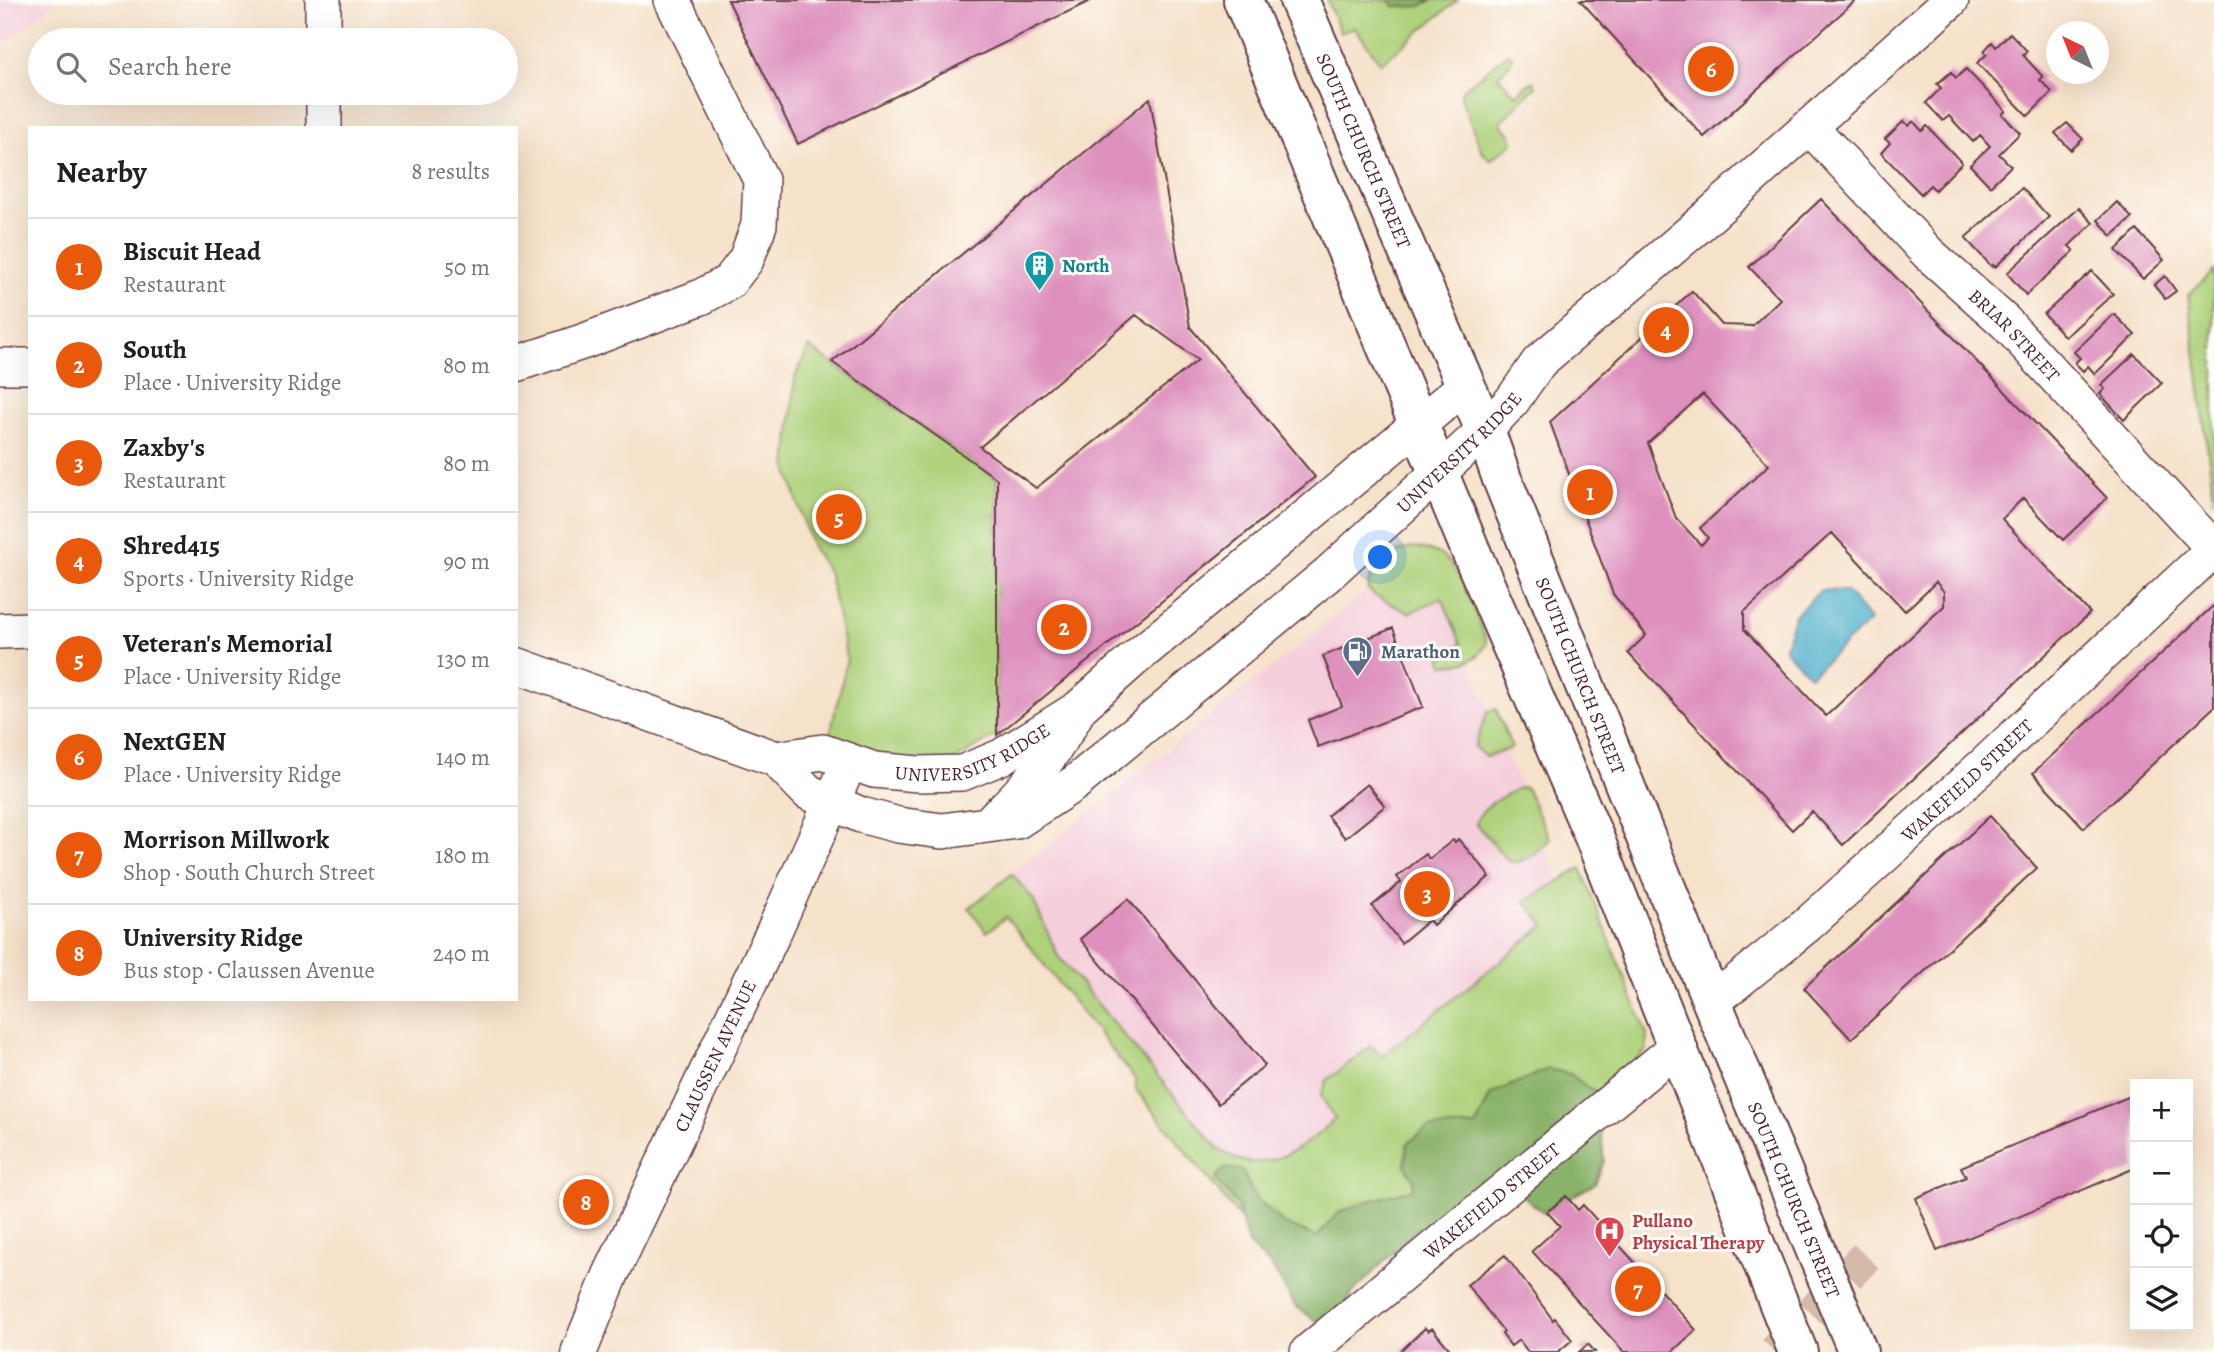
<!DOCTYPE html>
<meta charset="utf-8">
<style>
body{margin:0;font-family:Alegreya,serif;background:#f2f2f2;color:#202124}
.controls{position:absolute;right:21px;bottom:21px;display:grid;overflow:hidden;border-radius:0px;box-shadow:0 7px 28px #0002}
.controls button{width:63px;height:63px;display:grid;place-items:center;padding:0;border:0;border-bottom:2px solid #e0e0e0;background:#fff;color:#202124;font:35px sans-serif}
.compass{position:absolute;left:2046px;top:21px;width:63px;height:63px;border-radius:50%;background:#fff;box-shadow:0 7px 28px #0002;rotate:317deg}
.you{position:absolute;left:1381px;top:558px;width:24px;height:24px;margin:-18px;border:5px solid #fff;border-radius:50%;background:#1a73e8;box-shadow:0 0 0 10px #1a73e833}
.badge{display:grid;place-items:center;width:46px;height:46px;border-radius:50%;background:#ea580c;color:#fff;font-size:23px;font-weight:700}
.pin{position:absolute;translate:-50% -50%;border:4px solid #fff;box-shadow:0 2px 7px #0006}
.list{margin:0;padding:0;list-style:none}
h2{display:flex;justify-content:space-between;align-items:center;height:91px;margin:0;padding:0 28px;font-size:30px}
h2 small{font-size:23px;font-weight:400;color:#757577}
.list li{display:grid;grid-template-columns:46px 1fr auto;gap:21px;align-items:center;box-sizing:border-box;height:98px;padding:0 28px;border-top:2px solid #e0e0e0}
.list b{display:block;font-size:26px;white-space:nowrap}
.list p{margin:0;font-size:23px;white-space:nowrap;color:#757577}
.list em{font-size:23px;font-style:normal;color:#757577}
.icon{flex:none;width:38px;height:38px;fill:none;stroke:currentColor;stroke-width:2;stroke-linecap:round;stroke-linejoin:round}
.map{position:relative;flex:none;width:2214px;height:1352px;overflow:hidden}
.search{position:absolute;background:#fff;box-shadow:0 7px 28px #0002;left:28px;top:28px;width:490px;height:77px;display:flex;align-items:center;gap:18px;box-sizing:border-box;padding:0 24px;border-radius:38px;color:#757577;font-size:26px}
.panel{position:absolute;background:#fff;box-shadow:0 7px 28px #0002;left:28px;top:126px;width:490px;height:875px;border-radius:0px}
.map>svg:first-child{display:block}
.built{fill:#f5cfdb}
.green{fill:#aed17a;stroke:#7c7852;stroke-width:2}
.forest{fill:#8ab36a;stroke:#6a694a;stroke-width:2}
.water{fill:#4dafcc;stroke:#4c677c;stroke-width:2}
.building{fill:#de91be;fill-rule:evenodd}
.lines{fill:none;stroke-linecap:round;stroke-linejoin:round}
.minor-tunnel{stroke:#d4baa9;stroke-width:35;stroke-dasharray:35 18;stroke-linecap:butt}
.minor-casing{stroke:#643c43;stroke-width:38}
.major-casing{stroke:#643c43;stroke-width:42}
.minor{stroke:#fff;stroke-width:35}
.major{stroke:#fff;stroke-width:38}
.labels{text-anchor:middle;stroke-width:6;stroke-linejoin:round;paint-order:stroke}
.street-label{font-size:19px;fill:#4a1f2b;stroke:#fdfcf7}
.culture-label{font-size:19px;font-weight:bold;fill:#0d838f;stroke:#fdfcf7;text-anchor:start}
.service-label{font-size:19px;font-weight:bold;fill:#4e5e75;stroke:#fdfcf7;text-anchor:start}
.health-label{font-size:19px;font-weight:bold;fill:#be3a42;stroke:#fdfcf7;text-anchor:start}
</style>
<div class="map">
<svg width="2214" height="1352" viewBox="0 0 2214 1352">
<rect width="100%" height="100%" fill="#fdfcf7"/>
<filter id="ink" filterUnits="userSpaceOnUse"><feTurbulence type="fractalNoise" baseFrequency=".0143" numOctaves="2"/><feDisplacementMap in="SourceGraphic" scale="14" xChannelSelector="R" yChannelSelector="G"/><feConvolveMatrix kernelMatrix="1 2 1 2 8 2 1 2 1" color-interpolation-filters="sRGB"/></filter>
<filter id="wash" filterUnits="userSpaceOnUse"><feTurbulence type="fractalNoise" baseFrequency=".00686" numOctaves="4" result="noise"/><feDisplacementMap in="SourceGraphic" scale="28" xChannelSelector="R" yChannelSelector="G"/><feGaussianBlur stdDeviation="1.57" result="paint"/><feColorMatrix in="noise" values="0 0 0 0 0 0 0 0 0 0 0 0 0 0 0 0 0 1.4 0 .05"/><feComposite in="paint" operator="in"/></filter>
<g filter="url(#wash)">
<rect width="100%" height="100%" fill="#f6e1c9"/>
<path class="built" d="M 0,0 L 58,0 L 0,48 Z
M 1399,566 L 1433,574 L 1560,880 L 1525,902 L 1545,925 L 1381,1057 L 1371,1046 L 1327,1080 L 1335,1119 L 1312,1141 L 1270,1162 L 1241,1161 L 1218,1149 L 1058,956 L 1033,899 L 1012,874 Z"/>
<path class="green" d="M 1327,0 L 1458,0 L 1381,63 L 1354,27 L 1340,32 Z
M 1508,53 L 1512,57 L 1511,62 L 1498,76 L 1516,95 L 1530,83 L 1534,82 L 1536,86 L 1500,123 L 1511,135 L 1513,143 L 1490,160 L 1482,152 L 1461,98 L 1462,91 Z
M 2214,271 L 2214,501 L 2188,295 Z
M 809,347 L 997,479 L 997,735 L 943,767 L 828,743 L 847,660 L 829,574 L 811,545 L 787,468 L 795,377 Z
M 1414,547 C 1422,549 1433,550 1441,555 C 1462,568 1477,619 1487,642 C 1479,661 1464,664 1445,665 L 1441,659 L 1461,643 L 1442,598 L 1409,613 L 1375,596 L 1367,588 C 1372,564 1391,552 1414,547 Z
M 1496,709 L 1512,748 L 1486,757 L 1474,747 L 1488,711 Z
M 1520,787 L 1526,788 L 1550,839 C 1540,850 1523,866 1508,861 L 1476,824 C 1479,806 1505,796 1520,787 Z
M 1581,868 L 1648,1037 L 1646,1050 L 1602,1094 L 1587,1087 L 1570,1074 L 1548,1069 L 1491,1094 L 1476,1126 L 1462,1127 L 1405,1165 L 1414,1179 L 1413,1189 L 1338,1213 L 1317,1237 L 1284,1224 L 1254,1196 L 1242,1170 L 1215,1179 L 1237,1204 L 1240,1218 L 1136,1090 L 1135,1079 L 1006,917 L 987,932 L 969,908 L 1012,874 L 1033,899 L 1058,956 L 1218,1149 C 1226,1153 1235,1160 1243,1161 C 1278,1168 1311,1142 1335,1119 L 1321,1096 L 1327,1080 L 1371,1046 L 1382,1056 L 1545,925 L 1525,902 Z"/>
<path class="forest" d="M 1388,0 L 1432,0 L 1421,6 L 1395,7 Z
M 1548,1069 L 1570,1074 L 1587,1087 L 1602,1094 L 1600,1124 L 1604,1161 L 1595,1184 L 1543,1212 L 1525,1197 L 1497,1179 L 1482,1184 L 1465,1204 L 1441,1222 L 1417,1229 L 1352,1293 L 1344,1308 L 1321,1324 L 1295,1306 L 1273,1268 L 1248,1244 L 1237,1204 L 1215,1179 C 1223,1167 1228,1167 1242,1170 L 1254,1196 L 1284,1224 L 1317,1237 L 1338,1213 L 1365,1202 L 1413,1189 L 1414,1179 L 1405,1165 L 1407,1144 L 1427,1128 L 1476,1126 L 1491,1094 Z"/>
<path class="water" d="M 1821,590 L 1846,591 L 1871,620 L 1810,676 L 1784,649 L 1794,616 Z"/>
<g id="blocks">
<path class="building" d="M 728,0 L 1092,0 L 798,144 Z
M 1580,0 L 1856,0 L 1704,137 Z
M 2010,33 L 2027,51 L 2023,55 L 2043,77 L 2040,80 L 2052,92 L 2028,116 L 1977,63 L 1987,54 L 1984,51 L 1992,42 L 1996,47 Z
M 1966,69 L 2006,111 L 2002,114 L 2020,133 L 1999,154 L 2011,166 L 1990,186 L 1970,165 L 1990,146 L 1980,135 L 1973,142 L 1949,116 L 1943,121 L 1926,103 L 1941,88 L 1937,84 L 1951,72 L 1956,78 Z
M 1150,98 L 1190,327 L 1315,477 L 997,735 L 997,479 L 832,362 ZM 1136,315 L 1198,360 L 1036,488 L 980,447 Z
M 1904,121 L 1909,126 L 1913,121 L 1922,131 L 1927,126 L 1962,163 L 1935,190 L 1930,185 L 1921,194 L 1881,153 L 1890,143 L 1885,139 Z
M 2067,123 L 2083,139 L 2071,150 L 2055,133 Z
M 2022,188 L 2049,217 L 1995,267 L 1993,265 L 1992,267 L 1967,240 L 1966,237 Z
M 1821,199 L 2107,498 L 2063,540 L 2023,498 L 2002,519 L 2090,613 L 1843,845 L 1812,811 L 1792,830 L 1628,653 L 1646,635 L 1613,594 L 1550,422 L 1692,291 L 1722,325 L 1752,326 L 1780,299 L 1749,267 ZM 1703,394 L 1769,465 L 1700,528 L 1708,538 L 1701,545 L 1676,518 L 1648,443 ZM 1832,533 L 1905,611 L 1936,582 L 1944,592 L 1944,606 L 1826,716 L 1744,629 L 1744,612 Z
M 2117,202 L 2132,218 L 2112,236 L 2098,220 Z
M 2079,208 L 2093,223 L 2069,246 L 2074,251 L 2026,295 L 2007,273 Z
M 2137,230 L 2164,260 L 2143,279 L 2116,250 Z
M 2092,271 L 2113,294 L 2065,337 L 2044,314 Z
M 2165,276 L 2176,291 L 2165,299 L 2154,285 Z
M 2114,314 L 2135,335 L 2095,374 L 2088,366 L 2083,371 L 2075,363 L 2080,358 L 2074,352 Z
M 2134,354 L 2162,383 L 2124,420 L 2100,394 L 2105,389 L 2101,385 Z
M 2214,605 L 2214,707 L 2084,828 L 2033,773 Z
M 1393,628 L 1423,707 L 1318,747 L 1308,720 L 1342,706 L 1323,656 Z
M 1367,784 L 1385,806 L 1345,838 L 1327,816 Z
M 1990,816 L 2037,868 L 1851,1039 L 1804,988 Z
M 1458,839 L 1482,866 L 1489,877 L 1433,925 L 1429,920 L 1401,943 L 1372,906 L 1401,882 L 1397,877 L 1426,854 L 1429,859 L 1453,840 L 1455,842 Z
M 1128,899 L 1265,1065 L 1218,1104 L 1080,939 Z
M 2135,1094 L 2135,1168 L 1937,1251 L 1916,1198 L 1966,1177 L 1961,1167 Z
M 1566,1196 L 1578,1210 L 1583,1205 L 1696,1330 L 1672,1352 L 1624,1352 L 1532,1251 L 1560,1226 L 1547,1212 Z
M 1505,1255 L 1553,1320 L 1555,1318 L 1572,1340 L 1558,1352 L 1528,1352 L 1519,1340 L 1511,1346 L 1502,1334 L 1504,1332 L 1467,1285 Z
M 1425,1328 L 1428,1331 L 1432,1328 L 1452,1352 L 1400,1352 Z
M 1588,1344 L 1595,1352 L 1579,1352 Z"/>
</g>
</g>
<g filter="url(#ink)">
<use href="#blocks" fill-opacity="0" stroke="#643c43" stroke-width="2"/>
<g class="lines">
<path class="minor-tunnel" d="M 1775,1352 L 1866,1256"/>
<defs>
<g id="minor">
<path d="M 323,0 L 323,40"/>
<path d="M 324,93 L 324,128"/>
<path id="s1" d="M 1810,127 L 1928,253 L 2005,322 L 2214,549"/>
<path d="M 516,364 L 585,341 L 701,297 L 729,282 L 746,260 L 759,225 L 761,180 L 672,0"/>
<path d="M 0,366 L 30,366"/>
<path d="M 0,631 L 30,630"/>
<path id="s2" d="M 516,665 L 776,759 L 808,792 L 861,815 L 898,825 L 942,831 L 1017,821 L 1075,783 L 1328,574 L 1485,430 L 1512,401 L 1539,362 L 1699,225 L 1951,0"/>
<path id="s3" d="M 776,759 L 823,752 L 874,770 L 918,774 L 962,773 L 1001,757 L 1079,708 L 1134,659 L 1465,386"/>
<path d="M 994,818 C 1028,788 1054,753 1076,714"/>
<path id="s4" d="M 1712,1002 L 1807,925 L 1984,765 L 2214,549"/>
<path id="s5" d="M 579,1352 L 611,1274 L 774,931 L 842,779"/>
<path id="s6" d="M 1308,1352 L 1676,1048"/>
</g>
<g id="major">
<path d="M 1243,0 L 1475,561 L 1594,837 L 1798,1352"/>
<path id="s7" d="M 1299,0 L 1485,430 L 1502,479 L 1712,1002 L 1858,1352"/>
</g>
</defs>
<use href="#minor" class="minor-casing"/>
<use href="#major" class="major-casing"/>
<use href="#minor" class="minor"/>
<use href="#major" class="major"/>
</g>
</g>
<defs>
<symbol id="building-pin" viewBox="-11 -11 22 30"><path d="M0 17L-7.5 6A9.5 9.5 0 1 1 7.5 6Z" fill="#0f9aa8" stroke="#fdfcf7"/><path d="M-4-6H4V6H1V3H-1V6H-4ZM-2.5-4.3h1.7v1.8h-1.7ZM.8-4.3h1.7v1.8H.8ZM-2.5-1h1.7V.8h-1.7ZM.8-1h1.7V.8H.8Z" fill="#fff"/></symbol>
<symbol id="fuel-pin" viewBox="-11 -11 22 30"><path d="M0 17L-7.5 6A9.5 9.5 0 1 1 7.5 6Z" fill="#5c6f8a" stroke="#fdfcf7"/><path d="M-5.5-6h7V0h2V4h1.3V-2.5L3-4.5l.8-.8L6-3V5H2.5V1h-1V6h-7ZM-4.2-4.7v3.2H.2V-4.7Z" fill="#fff"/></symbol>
<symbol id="hospital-pin" viewBox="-11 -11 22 30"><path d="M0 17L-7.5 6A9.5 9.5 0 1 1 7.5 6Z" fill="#e0444e" stroke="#fdfcf7"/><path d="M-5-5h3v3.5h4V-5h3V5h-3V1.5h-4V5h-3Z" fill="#fff"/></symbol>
</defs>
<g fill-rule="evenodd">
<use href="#building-pin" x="1022" y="248" width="35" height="47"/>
<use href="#fuel-pin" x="1340" y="634" width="35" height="47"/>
<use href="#hospital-pin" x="1592" y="1214" width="35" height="47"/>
</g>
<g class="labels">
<g class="street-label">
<text dy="7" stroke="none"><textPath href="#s7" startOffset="164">SOUTH CHURCH STREET</textPath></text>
<text dy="7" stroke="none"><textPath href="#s1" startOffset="292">BRIAR STREET</textPath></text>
<text dy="7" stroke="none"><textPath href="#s2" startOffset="1115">UNIVERSITY RIDGE</textPath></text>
<text dy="7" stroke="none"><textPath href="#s7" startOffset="732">SOUTH CHURCH STREET</textPath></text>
<text dy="7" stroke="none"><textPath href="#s3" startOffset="205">UNIVERSITY RIDGE</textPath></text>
<text dy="7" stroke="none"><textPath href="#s4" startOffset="338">WAKEFIELD STREET</textPath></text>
<text dy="7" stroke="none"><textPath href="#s5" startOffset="326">CLAUSSEN AVENUE</textPath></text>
<text dy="7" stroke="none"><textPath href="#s6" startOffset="238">WAKEFIELD STREET</textPath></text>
<text dy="7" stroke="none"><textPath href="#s7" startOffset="1298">SOUTH CHURCH STREET</textPath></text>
</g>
<g class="culture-label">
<text x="1062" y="272">North</text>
</g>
<g class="service-label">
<text x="1381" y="658">Marathon</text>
</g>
<g class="health-label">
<text x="1632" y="1227">Pullano<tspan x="1632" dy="22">Physical Therapy</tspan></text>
</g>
</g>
</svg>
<div class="controls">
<button>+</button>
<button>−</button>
<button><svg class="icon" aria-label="locate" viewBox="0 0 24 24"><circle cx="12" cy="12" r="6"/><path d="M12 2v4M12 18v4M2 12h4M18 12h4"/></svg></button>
<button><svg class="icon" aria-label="layers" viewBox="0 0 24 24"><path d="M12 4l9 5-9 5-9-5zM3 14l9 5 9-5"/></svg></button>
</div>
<svg class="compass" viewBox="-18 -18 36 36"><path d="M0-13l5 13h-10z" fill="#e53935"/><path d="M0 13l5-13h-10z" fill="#757577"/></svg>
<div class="you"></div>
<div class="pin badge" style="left:1590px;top:492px">1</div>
<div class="pin badge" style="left:1064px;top:627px">2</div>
<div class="pin badge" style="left:1427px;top:894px">3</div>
<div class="pin badge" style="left:1666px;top:330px">4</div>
<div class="pin badge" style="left:839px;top:517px">5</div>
<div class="pin badge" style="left:1711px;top:69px">6</div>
<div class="pin badge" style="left:1638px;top:1289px">7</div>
<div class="pin badge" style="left:586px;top:1202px">8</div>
<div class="search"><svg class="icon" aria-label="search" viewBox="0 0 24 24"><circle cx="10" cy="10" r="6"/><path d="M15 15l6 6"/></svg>Search here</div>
<section class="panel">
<h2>Nearby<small>8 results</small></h2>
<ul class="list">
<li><span class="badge">1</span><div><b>Biscuit Head</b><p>Restaurant</p></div><em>50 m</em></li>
<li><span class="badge">2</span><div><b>South</b><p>Place · University Ridge</p></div><em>80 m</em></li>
<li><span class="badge">3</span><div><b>Zaxby's</b><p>Restaurant</p></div><em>80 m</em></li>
<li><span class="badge">4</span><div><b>Shred415</b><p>Sports · University Ridge</p></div><em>90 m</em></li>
<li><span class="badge">5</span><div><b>Veteran's Memorial</b><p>Place · University Ridge</p></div><em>130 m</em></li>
<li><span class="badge">6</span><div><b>NextGEN</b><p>Place · University Ridge</p></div><em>140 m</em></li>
<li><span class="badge">7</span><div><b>Morrison Millwork</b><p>Shop · South Church Street</p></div><em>180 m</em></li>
<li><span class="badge">8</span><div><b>University Ridge</b><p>Bus stop · Claussen Avenue</p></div><em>240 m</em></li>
</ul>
</section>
</div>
